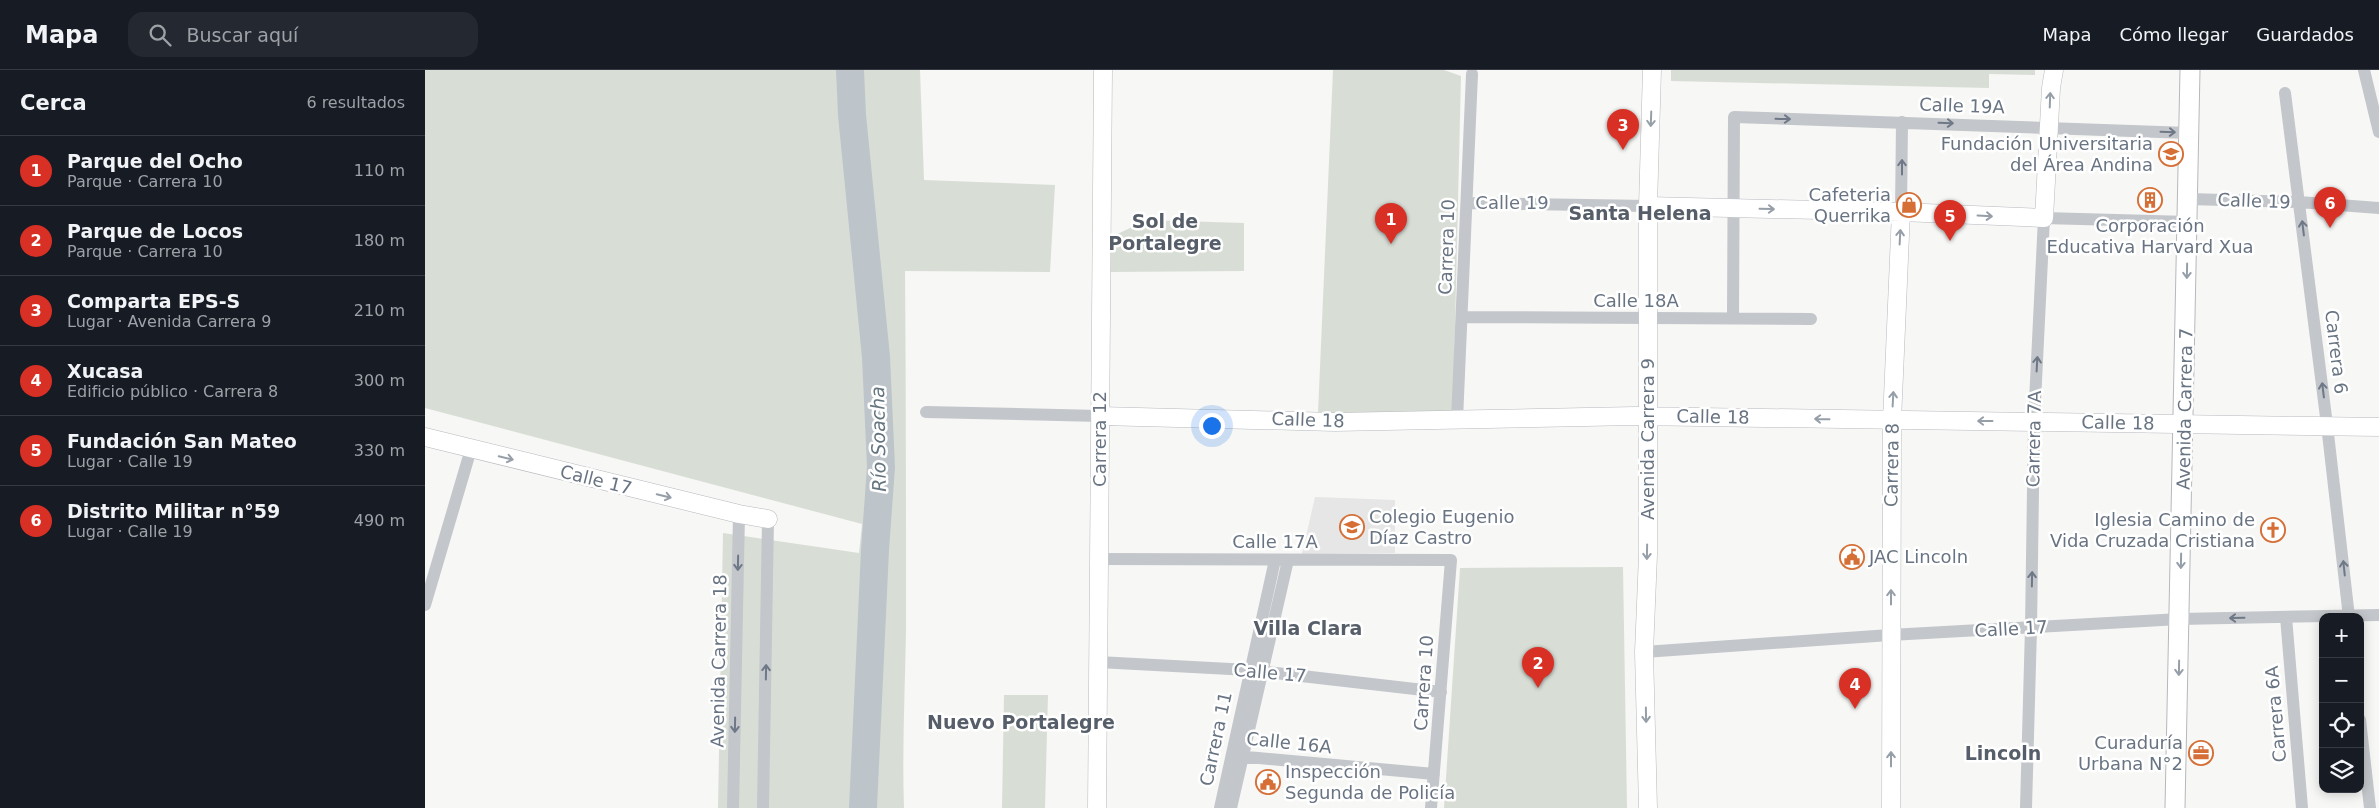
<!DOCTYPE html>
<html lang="es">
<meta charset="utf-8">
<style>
body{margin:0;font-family:"DejaVu Sans",sans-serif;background:#242831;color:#f1f3f6}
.controls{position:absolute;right:15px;bottom:15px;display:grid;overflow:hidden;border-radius:10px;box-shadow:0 2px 12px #0003}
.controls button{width:45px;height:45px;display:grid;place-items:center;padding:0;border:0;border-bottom:1px solid #363941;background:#171b24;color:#f1f3f6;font:25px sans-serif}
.you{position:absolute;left:786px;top:355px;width:18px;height:18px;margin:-12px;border:4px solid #fff;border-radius:50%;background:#1a73e8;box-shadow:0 0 0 8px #1a73e833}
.badge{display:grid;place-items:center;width:32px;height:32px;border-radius:50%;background:#d93025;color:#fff;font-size:16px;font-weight:700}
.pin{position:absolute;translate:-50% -41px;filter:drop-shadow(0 1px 2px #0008)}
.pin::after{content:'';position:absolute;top:26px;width:18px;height:15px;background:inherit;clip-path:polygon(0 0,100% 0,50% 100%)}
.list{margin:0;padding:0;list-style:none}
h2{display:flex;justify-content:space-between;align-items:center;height:65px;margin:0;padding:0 20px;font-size:21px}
h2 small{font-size:16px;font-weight:400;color:#9ea1a6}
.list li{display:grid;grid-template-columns:32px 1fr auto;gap:15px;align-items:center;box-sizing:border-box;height:70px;padding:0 20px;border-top:1px solid #363941}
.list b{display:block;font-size:19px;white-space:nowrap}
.list p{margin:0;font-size:16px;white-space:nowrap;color:#9ea1a6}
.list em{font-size:16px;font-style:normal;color:#9ea1a6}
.icon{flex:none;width:28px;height:28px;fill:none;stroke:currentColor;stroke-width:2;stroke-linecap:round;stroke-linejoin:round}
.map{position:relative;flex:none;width:1954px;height:738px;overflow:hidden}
header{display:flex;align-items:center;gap:30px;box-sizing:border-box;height:70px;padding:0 25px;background:#171b24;border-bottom:1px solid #363941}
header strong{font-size:24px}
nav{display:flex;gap:28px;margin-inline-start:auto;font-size:18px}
.search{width:350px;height:45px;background:#242831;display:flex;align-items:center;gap:12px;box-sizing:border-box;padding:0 18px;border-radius:15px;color:#9ea1a6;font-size:19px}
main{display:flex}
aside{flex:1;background:#171b24}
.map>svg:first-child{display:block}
.built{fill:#e5e6e5}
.green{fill:#d8ded6}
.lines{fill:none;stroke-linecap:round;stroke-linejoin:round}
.river{stroke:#bdc5cb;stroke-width:28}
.secondary-casing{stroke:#b6b9be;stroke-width:19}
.primary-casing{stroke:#b5b8bc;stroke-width:21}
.street{stroke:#c3c6ca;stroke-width:12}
.secondary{stroke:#fff;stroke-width:18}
.primary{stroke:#fff;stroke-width:19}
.oneway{stroke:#969ea8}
.oneway2{stroke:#6e7887}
.labels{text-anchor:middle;stroke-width:5;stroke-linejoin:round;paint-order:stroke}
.street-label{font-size:18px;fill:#697483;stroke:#fff}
.poi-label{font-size:18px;fill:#697483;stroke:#fff;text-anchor:end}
.neighbourhood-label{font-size:19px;font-weight:bold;fill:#565e69;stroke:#fff}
.water-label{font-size:19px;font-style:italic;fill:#64757f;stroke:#fff}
</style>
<header>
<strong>Mapa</strong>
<div class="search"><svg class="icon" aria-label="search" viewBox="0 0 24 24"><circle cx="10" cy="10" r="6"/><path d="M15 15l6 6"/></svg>Buscar aquí</div>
<nav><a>Mapa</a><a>Cómo llegar</a><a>Guardados</a></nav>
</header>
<main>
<aside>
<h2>Cerca<small>6 resultados</small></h2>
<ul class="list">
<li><span class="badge">1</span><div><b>Parque del Ocho</b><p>Parque · Carrera 10</p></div><em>110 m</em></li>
<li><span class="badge">2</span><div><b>Parque de Locos</b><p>Parque · Carrera 10</p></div><em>180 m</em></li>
<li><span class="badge">3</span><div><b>Comparta EPS-S</b><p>Lugar · Avenida Carrera 9</p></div><em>210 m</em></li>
<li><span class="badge">4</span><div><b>Xucasa</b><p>Edificio público · Carrera 8</p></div><em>300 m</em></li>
<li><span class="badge">5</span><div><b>Fundación San Mateo</b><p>Lugar · Calle 19</p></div><em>330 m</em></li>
<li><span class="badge">6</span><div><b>Distrito Militar n°59</b><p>Lugar · Calle 19</p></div><em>490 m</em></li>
</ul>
</aside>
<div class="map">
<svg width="1954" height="738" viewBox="0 0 1954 738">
<rect width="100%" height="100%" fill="#f7f7f5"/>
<path class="built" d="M 890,427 L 970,430 L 970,483 L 877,484 Z"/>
<path class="green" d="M 0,0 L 495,0 L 499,110 L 630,115 L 625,202 L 480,201 C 481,320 481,440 481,560 C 480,620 477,679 479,738 L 293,738 L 298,463 L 434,483 L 437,454 L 0,338 Z
M 908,0 L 1019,0 L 1036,6 L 1028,343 L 893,343 Z
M 1246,0 L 1610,0 L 1610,5 L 1564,4 L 1564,18 L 1246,11 Z
M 722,150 L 819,153 L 819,201 L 685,202 L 686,167 Z
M 1198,497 L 1202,738 L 1019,738 L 1035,498 Z
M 579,625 L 623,625 L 620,738 L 577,738 Z"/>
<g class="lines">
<path class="river" d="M 425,0 L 427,45 L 451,287 L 456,397 L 450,480 L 438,738"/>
<defs>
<path id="secondary" d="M 1223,136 L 1476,142 L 1619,148 L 1626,18 L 1629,0
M 675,346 L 910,352 L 1210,346 L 1954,357
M 0,367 L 314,444 L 343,449
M 672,738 L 678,0
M 1223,738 L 1219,582 L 1223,485 L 1223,136 L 1227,0
M 1466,738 L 1467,351 L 1476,142"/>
<path id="primary" d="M 1750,738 L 1765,0"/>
</defs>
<use href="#secondary" class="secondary-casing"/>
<use href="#primary" class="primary-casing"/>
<path class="street" d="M 1939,0 L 1954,62
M 1860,23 L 1902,355 L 1924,547
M 1763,129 L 1874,132 L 1954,138
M 1042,133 L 1223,136
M 1476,142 L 1477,52
M 1037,247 L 1386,249
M 1308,248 L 1309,47 L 1764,63
M 501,342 L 675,346
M 1032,350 L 1047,4
M 674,489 L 1026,490 L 1006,738
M 0,535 L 46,379
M 1861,547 L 1877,738
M 1219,582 L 1465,565 L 1755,549 L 1954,545
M 673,592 L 824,600 L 1016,622
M 1935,650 L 1945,738
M 811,686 L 1009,704
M 308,738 L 314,444
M 338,738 L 343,449
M 795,738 L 850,490
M 806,738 L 863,490
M 1601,738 L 1606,558 L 1609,352 L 1619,148 L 1763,152"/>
<use href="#secondary" class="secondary"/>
<use href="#primary" class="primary"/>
</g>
<defs><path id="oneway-shaft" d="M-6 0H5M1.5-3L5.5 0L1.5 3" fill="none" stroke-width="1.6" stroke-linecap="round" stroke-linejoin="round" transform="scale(1.25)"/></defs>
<g class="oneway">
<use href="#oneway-shaft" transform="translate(1625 30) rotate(-88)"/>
<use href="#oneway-shaft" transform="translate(1226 49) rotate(92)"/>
<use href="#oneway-shaft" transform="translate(1342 139) rotate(1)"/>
<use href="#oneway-shaft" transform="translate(1560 146) rotate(3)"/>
<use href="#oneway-shaft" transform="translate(1475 167) rotate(-87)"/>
<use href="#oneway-shaft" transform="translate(1762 201) rotate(91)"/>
<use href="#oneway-shaft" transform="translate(1468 329) rotate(-87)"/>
<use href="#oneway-shaft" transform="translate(1397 349) rotate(-179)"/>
<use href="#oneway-shaft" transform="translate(1560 351) rotate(-180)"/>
<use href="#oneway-shaft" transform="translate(81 388) rotate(14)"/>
<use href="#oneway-shaft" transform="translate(239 426) rotate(14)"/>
<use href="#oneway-shaft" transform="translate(1222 482) rotate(91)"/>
<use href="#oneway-shaft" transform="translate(1756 491) rotate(91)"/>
<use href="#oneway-shaft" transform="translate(1466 527) rotate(-90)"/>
<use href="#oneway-shaft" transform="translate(1754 598) rotate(91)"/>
<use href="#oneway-shaft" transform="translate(1221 645) rotate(89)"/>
<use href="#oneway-shaft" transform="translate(1466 689) rotate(-90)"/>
</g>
<g class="oneway2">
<use href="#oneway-shaft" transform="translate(1358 49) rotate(1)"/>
<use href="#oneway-shaft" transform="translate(1521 53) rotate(2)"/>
<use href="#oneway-shaft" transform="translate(1743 62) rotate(2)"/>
<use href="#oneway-shaft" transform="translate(1477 97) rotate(-90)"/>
<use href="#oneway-shaft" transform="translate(1878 158) rotate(-97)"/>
<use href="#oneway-shaft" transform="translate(1612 294) rotate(-87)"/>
<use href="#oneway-shaft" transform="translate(1898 320) rotate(-97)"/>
<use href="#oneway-shaft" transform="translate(313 493) rotate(91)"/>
<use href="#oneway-shaft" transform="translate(1919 498) rotate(-96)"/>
<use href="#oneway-shaft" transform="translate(1607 509) rotate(-89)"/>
<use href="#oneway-shaft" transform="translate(1812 548) rotate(179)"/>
<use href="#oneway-shaft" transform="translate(341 602) rotate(-89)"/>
<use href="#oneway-shaft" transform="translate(310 655) rotate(91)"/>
</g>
<defs>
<symbol id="university-ring" viewBox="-11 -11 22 22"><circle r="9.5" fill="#fff" stroke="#d56f36" stroke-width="1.5"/><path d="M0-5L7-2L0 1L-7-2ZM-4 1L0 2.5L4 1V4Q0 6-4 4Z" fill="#d56f36"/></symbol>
<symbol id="building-ring" viewBox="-11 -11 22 22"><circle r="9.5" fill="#fff" stroke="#d56f36" stroke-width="1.5"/><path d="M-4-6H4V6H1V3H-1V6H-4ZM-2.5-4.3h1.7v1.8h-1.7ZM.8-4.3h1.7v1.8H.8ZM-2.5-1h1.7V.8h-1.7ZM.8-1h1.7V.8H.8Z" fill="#d56f36"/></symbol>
<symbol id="shop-ring" viewBox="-11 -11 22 22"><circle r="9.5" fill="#fff" stroke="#d56f36" stroke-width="1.5"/><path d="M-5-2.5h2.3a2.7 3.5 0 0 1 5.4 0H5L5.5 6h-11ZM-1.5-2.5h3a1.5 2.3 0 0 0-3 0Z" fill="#d56f36"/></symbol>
<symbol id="school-ring" viewBox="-11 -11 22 22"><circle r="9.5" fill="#fff" stroke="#d56f36" stroke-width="1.5"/><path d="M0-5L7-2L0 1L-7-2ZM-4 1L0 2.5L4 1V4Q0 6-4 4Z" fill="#d56f36"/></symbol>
<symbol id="church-ring" viewBox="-11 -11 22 22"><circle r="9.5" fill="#fff" stroke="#d56f36" stroke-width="1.5"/><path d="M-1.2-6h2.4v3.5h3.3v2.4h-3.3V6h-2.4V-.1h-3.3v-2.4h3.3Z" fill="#d56f36"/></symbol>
<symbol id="civic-ring" viewBox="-11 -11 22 22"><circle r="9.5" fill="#fff" stroke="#d56f36" stroke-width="1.5"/><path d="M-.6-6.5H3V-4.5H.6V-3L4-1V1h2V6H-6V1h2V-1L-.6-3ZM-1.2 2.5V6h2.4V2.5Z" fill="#d56f36"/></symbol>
<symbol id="office-ring" viewBox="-11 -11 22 22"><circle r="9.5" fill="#fff" stroke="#d56f36" stroke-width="1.5"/><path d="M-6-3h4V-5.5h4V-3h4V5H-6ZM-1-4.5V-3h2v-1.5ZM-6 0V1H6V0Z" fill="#d56f36"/></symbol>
</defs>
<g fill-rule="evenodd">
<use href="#university-ring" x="1732" y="70" width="28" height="28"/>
<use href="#building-ring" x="1711" y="116" width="28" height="28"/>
<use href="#shop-ring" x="1470" y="121" width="28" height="28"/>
<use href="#school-ring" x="913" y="443" width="28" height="28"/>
<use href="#church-ring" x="1834" y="446" width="28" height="28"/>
<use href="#civic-ring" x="1413" y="473" width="28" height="28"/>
<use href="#office-ring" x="1762" y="669" width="28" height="28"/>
<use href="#civic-ring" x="829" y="698" width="28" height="28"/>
</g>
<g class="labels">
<g class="street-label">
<text transform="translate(1537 36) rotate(2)" y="6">Calle 19A</text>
<text transform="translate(1829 131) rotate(2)" y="6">Calle 19</text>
<text x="1087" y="139">Calle 19</text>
<text transform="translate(1022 177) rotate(-88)" y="6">Carrera 10</text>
<text x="1211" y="237">Calle 18A</text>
<text transform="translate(1911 282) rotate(83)" y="6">Carrera 6</text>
<text transform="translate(1760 339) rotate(-89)" y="6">Avenida Carrera 7</text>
<text transform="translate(1288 347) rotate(1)" y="6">Calle 18</text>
<text transform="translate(883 350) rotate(2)" y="6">Calle 18</text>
<text transform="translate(1693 353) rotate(1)" y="6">Calle 18</text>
<text transform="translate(675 369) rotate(-90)" y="6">Carrera 12</text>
<text transform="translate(1223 369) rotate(-90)" y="6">Avenida Carrera 9</text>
<text transform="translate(1609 369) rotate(-89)" y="6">Carrera 7A</text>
<text transform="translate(1467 395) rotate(-89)" y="6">Carrera 8</text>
<text transform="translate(171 410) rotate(14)" y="6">Calle 17</text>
<text x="850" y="478">Calle 17A</text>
<text transform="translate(1586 559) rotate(-3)" y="6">Calle 17</text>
<text transform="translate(294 591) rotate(-89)" y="6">Avenida Carrera 18</text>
<text transform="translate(845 603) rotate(5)" y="6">Calle 17</text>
<text transform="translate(999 613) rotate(-86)" y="6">Carrera 10</text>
<text transform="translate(1851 644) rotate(-95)" y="6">Carrera 6A</text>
<text transform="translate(791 669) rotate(-78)" y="6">Carrera 11</text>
<text transform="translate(864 673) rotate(6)" y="6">Calle 16A</text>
</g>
<g class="poi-label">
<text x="1728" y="80">Fundación Universitaria<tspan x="1728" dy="21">del Área Andina</tspan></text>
<text x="1466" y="131">Cafeteria<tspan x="1466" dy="21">Querrika</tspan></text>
<text x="1725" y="162" text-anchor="middle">Corporación<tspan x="1725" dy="21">Educativa Harvard Xua</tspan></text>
<text x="944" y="453" text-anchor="start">Colegio Eugenio<tspan x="944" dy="21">Díaz Castro</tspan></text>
<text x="1830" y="456">Iglesia Camino de<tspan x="1830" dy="21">Vida Cruzada Cristiana</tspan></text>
<text x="1444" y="493" text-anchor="start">JAC Lincoln</text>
<text x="1758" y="679">Curaduría<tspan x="1758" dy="21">Urbana N°2</tspan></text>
<text x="860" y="708" text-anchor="start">Inspección<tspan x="860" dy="21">Segunda de Policía</tspan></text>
</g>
<g class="neighbourhood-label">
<text x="1215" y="150">Santa Helena</text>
<text x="740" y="158">Sol de<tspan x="740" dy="22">Portalegre</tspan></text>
<text x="883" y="565">Villa Clara</text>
<text x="596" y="659">Nuevo Portalegre</text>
<text x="1578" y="690">Lincoln</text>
</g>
<g class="water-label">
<text transform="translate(453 369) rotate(-91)" y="7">Río Soacha</text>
</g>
</g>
</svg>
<div class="controls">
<button>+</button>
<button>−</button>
<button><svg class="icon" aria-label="locate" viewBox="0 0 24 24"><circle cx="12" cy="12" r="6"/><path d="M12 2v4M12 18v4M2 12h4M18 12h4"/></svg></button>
<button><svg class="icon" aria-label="layers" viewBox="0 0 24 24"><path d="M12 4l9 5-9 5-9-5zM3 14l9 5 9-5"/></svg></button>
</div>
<div class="you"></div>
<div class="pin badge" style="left:966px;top:174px">1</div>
<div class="pin badge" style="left:1113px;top:618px">2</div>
<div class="pin badge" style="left:1198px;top:80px">3</div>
<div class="pin badge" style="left:1430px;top:639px">4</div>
<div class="pin badge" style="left:1525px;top:171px">5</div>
<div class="pin badge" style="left:1905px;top:158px">6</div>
</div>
</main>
